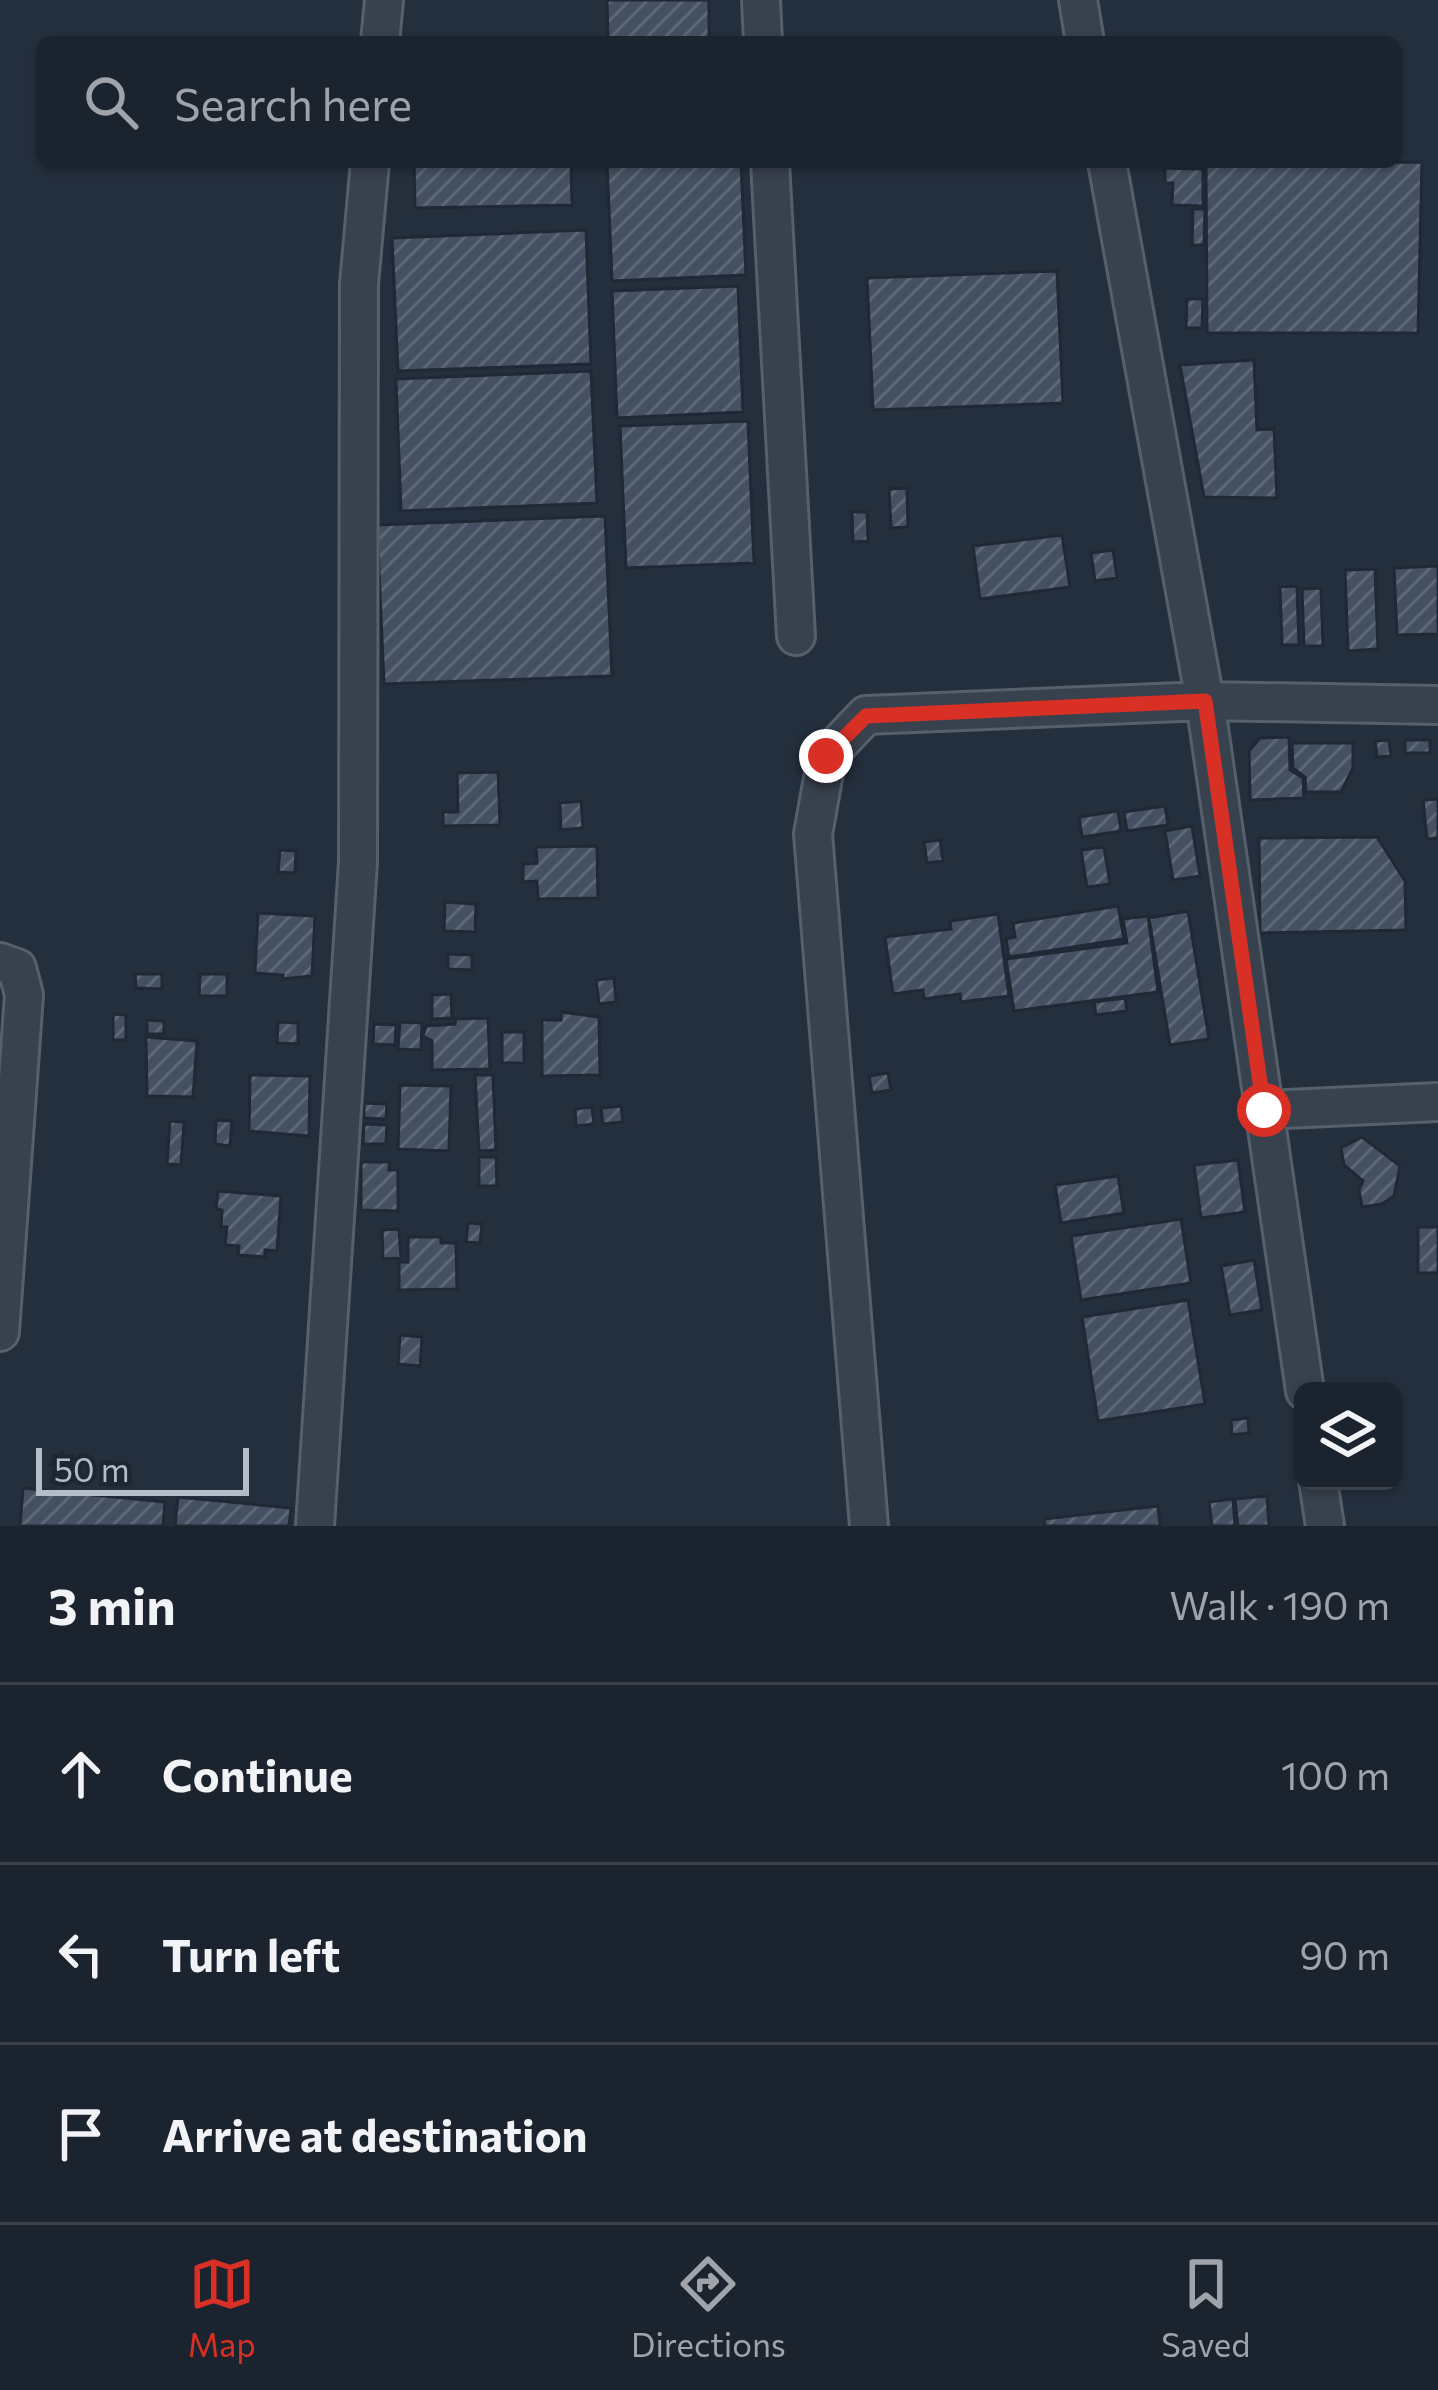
<!DOCTYPE html>
<meta charset="utf-8">
<style>
body{margin:0;font-family:Commissioner,sans-serif;background:#242b36;color:#f1f3f6}
.controls{position:absolute;right:36px;bottom:36px;display:grid;overflow:hidden;border-radius:18px;box-shadow:0 3px 9px #0004}
.controls button{width:108px;height:108px;display:grid;place-items:center;padding:0;border:0;border-bottom:3px solid #39404a;background:#1b232e;color:#f1f3f6;font:60px sans-serif}
.scale{position:absolute;left:36px;bottom:30px;width:213px;box-sizing:border-box;padding-left:12px;border:6px solid #b4bcc9;border-top:0;font-size:33px;line-height:42px;white-space:nowrap;color:#b4bcc9;-webkit-text-stroke:9px #1d2633;paint-order:stroke}
.stop{position:absolute;width:36px;height:36px;margin:-27px;border:9px solid #d93025;border-radius:50%;background:#fff}
.stop.end{background:#d93025;border-color:#fff;box-shadow:0 3px 12px #0008}
.list{margin:0;padding:0;list-style:none}
h2{display:flex;justify-content:space-between;align-items:center;height:156px;margin:0;padding:0 48px;font-size:51px}
h2 small{font-size:39px;font-weight:400;color:#a0a4aa}
.list li{display:grid;grid-template-columns:78px 1fr auto;gap:36px;align-items:center;box-sizing:border-box;height:180px;padding:0 48px;border-top:3px solid #39404a}
.list b{display:block;font-size:45px;white-space:nowrap}
.list em{font-size:39px;font-style:normal;color:#a0a4aa}
.icon{flex:none;width:66px;height:66px;fill:none;stroke:currentColor;stroke-width:2;stroke-linecap:round;stroke-linejoin:round}
.map{position:relative;flex:none;width:1438px;height:1526px;overflow:hidden}
.search{position:absolute;background:#1b232e;box-shadow:0 3px 9px #0004;left:36px;right:36px;top:36px;height:132px;display:flex;align-items:center;gap:30px;box-sizing:border-box;padding:0 42px;border-radius:18px;color:#a0a4aa;font-size:45px}
.sheet{height:696px;background:#1b232e}
nav{display:flex;justify-content:space-around;align-items:center;box-sizing:border-box;height:168px;border-top:3px solid #39404a;background:#1b232e;font-size:33px;color:#a0a4aa}
nav a{display:grid;justify-items:center;gap:6px}
nav .on{color:#d93025}
.map>svg:first-child{display:block}
.building{fill:url(#building-hatch);stroke:#1f2835;stroke-width:3}
.lines{fill:none;stroke-linecap:round;stroke-linejoin:round}
.minor-casing{stroke:#565f6c;stroke-width:42}
.minor{stroke:#38414e;stroke-width:36}
.route{stroke:#d93025;stroke-width:15}
</style>
<div class="map">
<svg width="1438" height="1526" viewBox="0 0 1438 1526">
<defs>
<pattern id="building-hatch" width="6" height="6" patternUnits="userSpaceOnUse" patternTransform="scale(3)"><rect width="6" height="6" fill="#455162"/><path d="M-1 1l2-2M0 6l6-6M5 7l2-2" fill="none" stroke="#5d6877"/></pattern>
</defs>
<rect width="100%" height="100%" fill="#242f3e"/>
<path class="building" d="M 607,0 L 709,0 L 709,42 L 608,42 Z
M 414,162 L 571,162 L 572,205 L 415,208 Z
M 607,162 L 741,162 L 746,275 L 612,281 Z
M 1422,162 L 1418,333 L 1207,333 L 1206,163 Z
M 1165,168 L 1203,169 L 1203,206 L 1172,205 L 1173,183 L 1165,183 Z
M 1193,209 L 1205,209 L 1204,245 L 1192,245 Z
M 586,230 L 591,364 L 398,371 L 392,238 Z
M 1057,271 L 1063,403 L 873,410 L 867,278 Z
M 738,286 L 743,412 L 617,418 L 612,291 Z
M 1187,299 L 1203,299 L 1202,328 L 1186,328 Z
M 1254,360 L 1257,430 L 1274,429 L 1277,498 L 1204,497 L 1180,365 Z
M 591,371 L 597,503 L 401,511 L 396,379 Z
M 748,421 L 754,563 L 626,568 L 620,426 Z
M 907,488 L 908,527 L 891,528 L 889,489 Z
M 852,512 L 867,512 L 868,541 L 853,542 Z
M 605,516 L 612,676 L 384,684 L 377,525 Z
M 1062,535 L 1070,587 L 980,599 L 973,546 Z
M 1113,550 L 1117,578 L 1095,581 L 1091,553 Z
M 1438,566 L 1438,634 L 1397,635 L 1394,568 Z
M 1375,569 L 1378,649 L 1348,651 L 1345,570 Z
M 1297,586 L 1299,645 L 1282,645 L 1280,587 Z
M 1321,588 L 1323,646 L 1304,646 L 1302,589 Z
M 1289,737 L 1290,770 L 1303,778 L 1304,798 L 1250,800 L 1249,751 L 1260,738 Z
M 1389,740 L 1391,756 L 1377,757 L 1375,741 Z
M 1405,740 L 1430,740 L 1430,753 L 1405,753 Z
M 1292,743 L 1353,743 L 1353,768 L 1341,792 L 1306,792 L 1305,777 L 1293,768 Z
M 498,772 L 500,825 L 443,826 L 443,812 L 458,812 L 457,773 Z
M 1438,799 L 1438,838 L 1427,839 L 1423,800 Z
M 581,801 L 583,828 L 561,830 L 560,803 Z
M 1165,806 L 1168,825 L 1127,831 L 1124,812 Z
M 1118,811 L 1121,831 L 1082,837 L 1079,817 Z
M 1192,826 L 1200,876 L 1173,880 L 1165,831 Z
M 1377,837 L 1405,881 L 1406,930 L 1260,933 L 1259,838 Z
M 940,840 L 943,861 L 927,863 L 924,842 Z
M 597,846 L 598,898 L 538,899 L 537,881 L 523,882 L 523,864 L 537,863 L 536,847 Z
M 1104,847 L 1110,884 L 1087,887 L 1081,850 Z
M 280,850 L 296,851 L 295,873 L 278,872 Z
M 445,902 L 476,904 L 475,932 L 444,931 Z
M 1118,906 L 1124,939 L 1009,957 L 1006,939 L 1015,937 L 1013,923 Z
M 1188,911 L 1209,1039 L 1170,1045 L 1149,918 Z
M 258,913 L 315,916 L 312,976 L 282,979 L 283,975 L 255,973 Z
M 998,914 L 1009,996 L 961,1002 L 960,994 L 924,999 L 923,990 L 893,994 L 885,937 L 951,929 L 950,921 Z
M 1148,916 L 1158,992 L 1014,1011 L 1006,959 L 1127,943 L 1123,919 Z
M 448,954 L 472,955 L 472,970 L 448,969 Z
M 135,974 L 162,974 L 162,989 L 136,988 Z
M 200,974 L 227,974 L 227,996 L 199,996 Z
M 614,978 L 616,1002 L 599,1004 L 596,980 Z
M 451,994 L 452,1018 L 432,1019 L 432,995 Z
M 1125,998 L 1127,1011 L 1096,1015 L 1094,1002 Z
M 561,1012 L 599,1017 L 600,1075 L 542,1076 L 542,1020 L 561,1020 Z
M 113,1014 L 126,1015 L 126,1040 L 113,1040 Z
M 488,1018 L 490,1069 L 432,1070 L 432,1041 L 423,1036 L 426,1026 L 455,1024 L 456,1019 Z
M 147,1020 L 164,1021 L 164,1034 L 147,1034 Z
M 278,1022 L 298,1023 L 298,1044 L 277,1043 Z
M 400,1022 L 422,1023 L 421,1050 L 398,1049 Z
M 374,1024 L 396,1025 L 395,1045 L 373,1044 Z
M 502,1032 L 524,1032 L 524,1063 L 502,1063 Z
M 146,1037 L 197,1041 L 193,1097 L 147,1096 Z
M 888,1073 L 891,1090 L 872,1093 L 869,1076 Z
M 250,1075 L 310,1076 L 309,1136 L 249,1131 Z
M 475,1075 L 493,1075 L 496,1150 L 479,1151 Z
M 400,1085 L 451,1086 L 449,1151 L 398,1149 Z
M 364,1103 L 387,1104 L 386,1119 L 364,1118 Z
M 621,1106 L 623,1122 L 603,1124 L 601,1108 Z
M 592,1107 L 594,1124 L 576,1126 L 575,1109 Z
M 216,1120 L 232,1121 L 230,1146 L 215,1144 Z
M 170,1121 L 184,1122 L 181,1165 L 167,1164 Z
M 364,1124 L 387,1125 L 386,1144 L 363,1144 Z
M 1362,1137 L 1400,1166 L 1394,1196 L 1382,1204 L 1362,1207 L 1359,1190 L 1363,1181 L 1344,1165 L 1341,1148 Z
M 479,1157 L 496,1157 L 497,1186 L 479,1186 Z
M 1238,1160 L 1245,1212 L 1201,1218 L 1194,1165 Z
M 361,1162 L 390,1162 L 389,1170 L 398,1170 L 398,1211 L 361,1210 Z
M 1118,1176 L 1124,1213 L 1061,1223 L 1055,1185 Z
M 218,1191 L 281,1196 L 277,1251 L 265,1250 L 265,1257 L 238,1255 L 239,1246 L 225,1245 L 227,1227 L 221,1227 L 222,1210 L 216,1209 Z
M 1181,1219 L 1191,1283 L 1081,1300 L 1071,1236 Z
M 468,1223 L 482,1224 L 480,1243 L 466,1242 Z
M 1418,1227 L 1438,1227 L 1438,1273 L 1418,1273 Z
M 399,1229 L 401,1258 L 383,1259 L 382,1230 Z
M 408,1237 L 441,1237 L 441,1243 L 456,1243 L 457,1289 L 399,1290 L 399,1262 L 408,1262 Z
M 1254,1260 L 1262,1310 L 1230,1315 L 1221,1266 Z
M 1188,1300 L 1205,1404 L 1098,1421 L 1082,1317 Z
M 400,1335 L 422,1337 L 420,1366 L 398,1364 Z
M 1248,1418 L 1249,1433 L 1232,1435 L 1231,1420 Z
M 23,1488 L 165,1502 L 163,1526 L 20,1526 Z
M 1267,1496 L 1269,1526 L 1238,1526 L 1235,1499 Z
M 178,1497 L 291,1508 L 289,1526 L 175,1526 Z
M 1233,1499 L 1235,1526 L 1212,1526 L 1209,1502 Z
M 1158,1506 L 1160,1526 L 1045,1526 L 1044,1519 Z"/>
<g class="lines">
<defs>
<path id="minor" d="M 761,0 L 763,42
M 1078,0 L 1085,42
M 380,42 L 384,0
M 770,162 L 796,636
M 1107,162 L 1205,701 L 1305,1391
M 0,962 L 17,968 L 24,995 L 0,1332
M 1264,1110 L 1438,1102
M 1318,1481 L 1325,1526
M 315,1526 L 358,862 L 359,284 L 370,162
M 869,1526 L 813,834 L 827,756 L 866,715 L 1205,701 L 1438,705"/>
</defs>
<use href="#minor" class="minor-casing"/>
<use href="#minor" class="minor"/>
</g>
<g class="lines">
<path class="route" d="M 826,756 L 866,716 L 1205,701 L 1264,1110"/>
</g>
</svg>
<div class="controls">
<button><svg class="icon" aria-label="layers" viewBox="0 0 24 24"><path d="M12 4l9 5-9 5-9-5zM3 14l9 5 9-5"/></svg></button>
</div>
<div class="scale">50 m</div>
<div class="stop" style="left:1264px;top:1110px"></div>
<div class="stop end" style="left:826px;top:756px"></div>
<div class="search"><svg class="icon" aria-label="search" viewBox="0 0 24 24"><circle cx="10" cy="10" r="6"/><path d="M15 15l6 6"/></svg>Search here</div>
</div>
<section class="sheet">
<h2>3 min<small>Walk · 190 m</small></h2>
<ul class="list">
<li><svg class="icon" aria-label="ahead" viewBox="0 0 24 24"><path d="M12 20V5M6 11l6-6 6 6"/></svg><div><b>Continue</b></div><em>100 m</em></li>
<li><svg class="icon" aria-label="left" viewBox="0 0 24 24"><path d="M17 20v-9H6M10 6l-5 5 5 5"/></svg><div><b>Turn left</b></div><em>90 m</em></li>
<li><svg class="icon" aria-label="arrive" viewBox="0 0 24 24"><path d="M6 21V4h12l-3 4 3 4H6"/></svg><div><b>Arrive at destination</b></div></li>
</ul>
</section>
<nav>
<a class="on"><svg class="icon" aria-label="map" viewBox="0 0 24 24"><path d="M3 6l6-2 6 2 6-2v14l-6 2-6-2-6 2zM9 4v14M15 6v14"/></svg>Map</a>
<a><svg class="icon" aria-label="directions" viewBox="0 0 24 24"><path d="M12 3l9 9-9 9-9-9zM9 14v-3h6M13 9l2 2-2 2"/></svg>Directions</a>
<a><svg class="icon" aria-label="saved" viewBox="0 0 24 24"><path d="M7 4h10v16l-5-4-5 4z"/></svg>Saved</a>
</nav>
